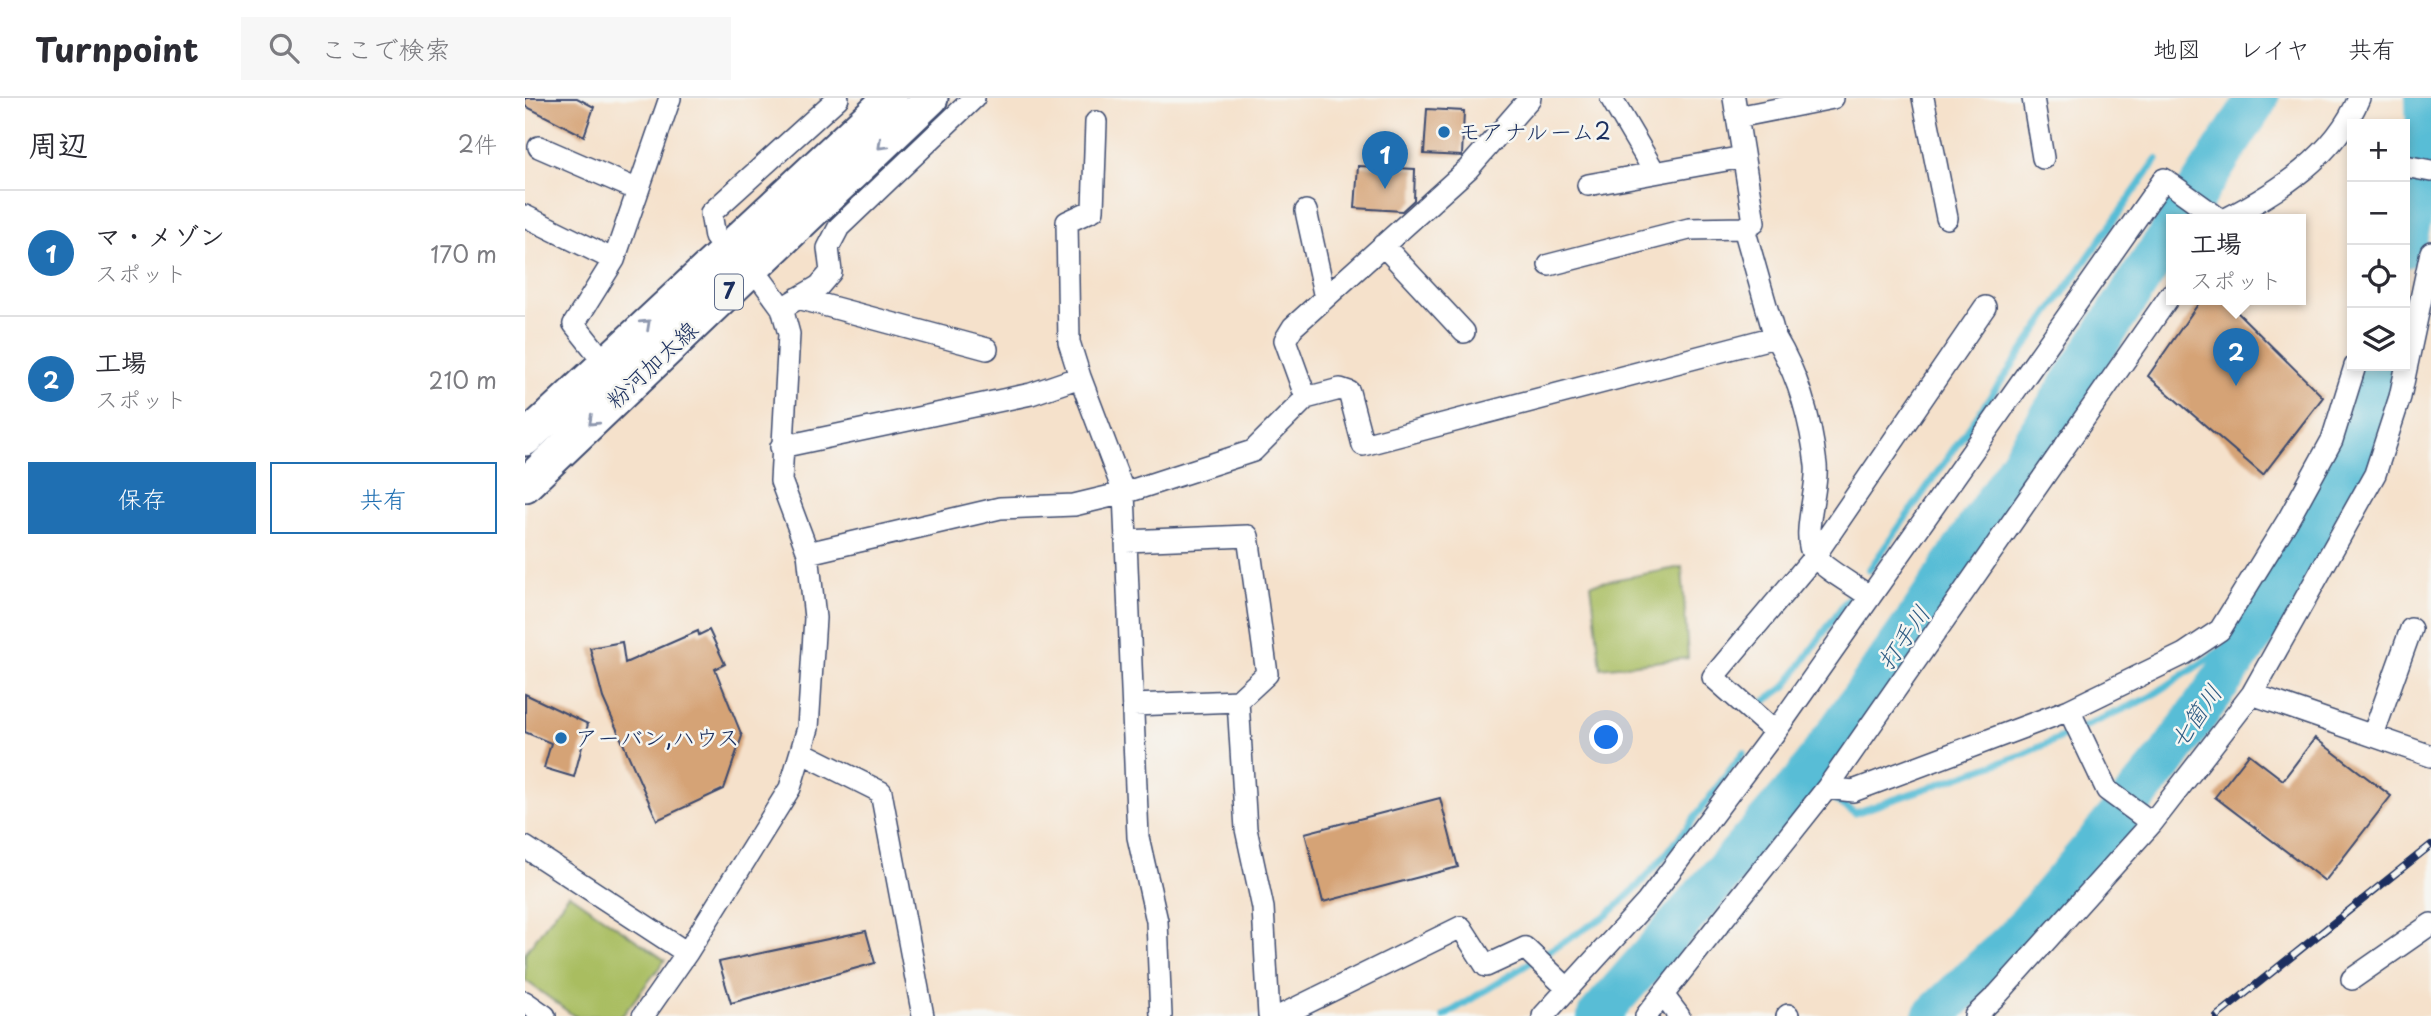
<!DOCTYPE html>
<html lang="ja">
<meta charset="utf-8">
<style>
body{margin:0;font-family:"Playpen Sans","Klee One",sans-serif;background:#f7f7f7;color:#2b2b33}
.controls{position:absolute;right:21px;top:21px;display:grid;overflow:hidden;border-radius:0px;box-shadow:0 4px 10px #0003}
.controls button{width:63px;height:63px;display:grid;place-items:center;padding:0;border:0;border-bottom:2px solid #e1e1e2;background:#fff;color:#2b2b33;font:35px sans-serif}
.you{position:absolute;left:1082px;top:640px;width:24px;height:24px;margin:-18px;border:5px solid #fff;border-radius:50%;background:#1a73e8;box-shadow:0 0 0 10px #1a73e833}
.badge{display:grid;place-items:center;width:46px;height:46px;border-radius:50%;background:#1f6fb2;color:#fff;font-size:23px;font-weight:700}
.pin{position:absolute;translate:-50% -58px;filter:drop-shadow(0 2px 4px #0008)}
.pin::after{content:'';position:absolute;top:37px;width:24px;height:21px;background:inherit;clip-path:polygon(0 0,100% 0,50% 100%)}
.popup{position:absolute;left:1641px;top:116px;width:140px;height:91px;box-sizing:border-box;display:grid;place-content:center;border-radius:0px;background:#fff;filter:drop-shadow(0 2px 5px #0005);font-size:23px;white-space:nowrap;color:#7c7c81}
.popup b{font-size:26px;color:#2b2b33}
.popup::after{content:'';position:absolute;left:50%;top:100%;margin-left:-14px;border:14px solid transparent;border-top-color:#fff}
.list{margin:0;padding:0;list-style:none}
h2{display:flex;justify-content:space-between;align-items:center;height:91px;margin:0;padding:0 28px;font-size:30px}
h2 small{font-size:23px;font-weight:400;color:#7c7c81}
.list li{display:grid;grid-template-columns:46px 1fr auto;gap:21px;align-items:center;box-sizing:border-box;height:126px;padding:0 28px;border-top:2px solid #e1e1e2}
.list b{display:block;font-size:26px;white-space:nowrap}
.list p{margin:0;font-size:23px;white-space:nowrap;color:#7c7c81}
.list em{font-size:23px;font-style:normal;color:#7c7c81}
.actions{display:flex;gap:14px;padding:21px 28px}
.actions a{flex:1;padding:16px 0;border:2px solid #1f6fb2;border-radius:0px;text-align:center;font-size:24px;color:#1f6fb2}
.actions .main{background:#1f6fb2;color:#fff}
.icon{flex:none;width:38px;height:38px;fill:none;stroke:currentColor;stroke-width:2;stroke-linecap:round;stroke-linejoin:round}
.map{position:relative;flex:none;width:1906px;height:918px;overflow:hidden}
header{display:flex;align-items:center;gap:42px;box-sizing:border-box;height:98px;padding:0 35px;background:#fff;border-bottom:2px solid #e1e1e2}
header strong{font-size:33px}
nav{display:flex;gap:38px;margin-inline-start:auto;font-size:24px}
.search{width:490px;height:63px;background:#f7f7f7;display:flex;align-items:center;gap:18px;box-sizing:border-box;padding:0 24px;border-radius:0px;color:#7c7c81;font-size:26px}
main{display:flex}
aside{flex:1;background:#fff}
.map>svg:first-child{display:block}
.green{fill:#a9bd61;stroke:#627660;stroke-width:2}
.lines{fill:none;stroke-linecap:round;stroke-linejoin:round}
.stream{stroke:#58bdd6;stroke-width:7}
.river{stroke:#58bdd6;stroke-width:42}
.building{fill:#d5a376}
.minor-casing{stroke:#3c4a6e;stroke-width:24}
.primary-casing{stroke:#3c4a6e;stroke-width:37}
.minor{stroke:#fff;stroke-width:21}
.primary{stroke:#fff;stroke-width:33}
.rail-casing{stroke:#1b2f5e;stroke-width:8}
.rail{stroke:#f6f6f2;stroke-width:5;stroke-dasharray:16;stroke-linecap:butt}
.oneway{stroke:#8d97ae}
.poi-dot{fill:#1f6fb2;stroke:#f6f6f2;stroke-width:2.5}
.labels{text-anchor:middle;stroke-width:5;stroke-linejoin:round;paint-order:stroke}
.shield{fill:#f6f6f2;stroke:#5d6b8a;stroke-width:2}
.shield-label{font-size:21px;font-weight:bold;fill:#1b2f5e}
.poi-label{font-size:23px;fill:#1b2f5e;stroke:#f6f6f2;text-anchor:start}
.street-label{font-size:23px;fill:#1b2f5e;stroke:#f6f6f2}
.water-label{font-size:24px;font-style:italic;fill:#2d5a82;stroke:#f6f6f2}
</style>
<header>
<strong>Turnpoint</strong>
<div class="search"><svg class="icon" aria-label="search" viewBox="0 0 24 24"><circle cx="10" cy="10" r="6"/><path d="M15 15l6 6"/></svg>ここで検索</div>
<nav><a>地図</a><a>レイヤ</a><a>共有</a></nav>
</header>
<main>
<aside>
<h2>周辺<small>2件</small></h2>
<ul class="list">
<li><span class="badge">1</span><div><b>マ・メゾン</b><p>スポット</p></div><em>170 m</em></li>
<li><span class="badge">2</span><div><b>工場</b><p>スポット</p></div><em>210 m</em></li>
</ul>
<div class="actions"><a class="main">保存</a><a>共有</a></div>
</aside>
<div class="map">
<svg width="1906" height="918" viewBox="0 0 1906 918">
<rect width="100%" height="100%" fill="#f6f6f2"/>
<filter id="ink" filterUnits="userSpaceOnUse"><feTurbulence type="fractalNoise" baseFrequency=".0143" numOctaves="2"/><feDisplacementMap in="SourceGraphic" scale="14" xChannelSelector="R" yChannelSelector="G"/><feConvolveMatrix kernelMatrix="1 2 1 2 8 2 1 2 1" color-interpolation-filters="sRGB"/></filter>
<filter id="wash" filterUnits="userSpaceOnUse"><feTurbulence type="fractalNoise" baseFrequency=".00686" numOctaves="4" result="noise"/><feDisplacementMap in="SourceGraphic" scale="28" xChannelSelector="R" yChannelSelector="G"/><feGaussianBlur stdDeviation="1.57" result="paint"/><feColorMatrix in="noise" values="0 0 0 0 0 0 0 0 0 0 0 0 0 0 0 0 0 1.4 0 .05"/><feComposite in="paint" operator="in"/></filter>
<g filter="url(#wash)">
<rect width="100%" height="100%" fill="#f5e1cb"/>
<path class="green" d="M 1157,469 L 1163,560 L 1076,570 L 1066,486 Z
M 44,796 L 140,862 L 97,918 L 49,918 L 0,882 L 0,855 Z"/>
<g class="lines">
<path class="stream" d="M 1344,472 L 1632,61
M 1239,604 L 1261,588 L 1323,500
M 1279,682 L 1330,715 L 1497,657 L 1625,599 L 1737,525
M 919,918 L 1082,817 C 1136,771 1175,711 1218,655"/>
<path class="river" d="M 1654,122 L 1733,0
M 1880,149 L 1902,39 L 1901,0
M 1073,918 L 1279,682 L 1396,516 L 1646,134
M 1408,918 L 1496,835 L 1639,664 L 1737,525 L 1829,355 L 1850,295 L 1855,268"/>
</g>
<g id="blocks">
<path class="building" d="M 0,0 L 52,0 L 69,9 L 59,38 L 0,8 Z
M 902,11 L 939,13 L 937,58 L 899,56 Z
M 833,68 L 890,71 L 889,102 L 877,113 L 830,110 Z
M 1676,202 L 1700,202 L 1798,299 L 1738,377 L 1623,278 Z
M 184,532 L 200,566 L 190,571 L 217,638 L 199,691 L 132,722 L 78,600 L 65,550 L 97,544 L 100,565 L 173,533 L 174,537 Z
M 0,596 L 63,626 L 49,679 L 19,670 L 26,645 L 0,634 Z
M 1790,640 L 1866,698 L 1800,783 L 1690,699 L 1724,656 L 1758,682 Z
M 915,700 L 933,769 L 798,804 L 780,735 Z
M 341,833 L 350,865 L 206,905 L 194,864 Z"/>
</g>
</g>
<g filter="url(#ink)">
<use href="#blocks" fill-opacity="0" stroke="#3c4a6e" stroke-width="2"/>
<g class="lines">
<defs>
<path id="minor" d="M 1086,0 L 1129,73
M 1209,0 L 1229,124 L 1219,130 L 1250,239
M 1398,0 L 1422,120
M 1508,0 L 1518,60
M 1212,19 L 1308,0
M 14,49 L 113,92
M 1880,68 L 1906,73
M 1063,87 L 1218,59
M 781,113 L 800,200
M 0,118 L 89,162 L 145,0
M 1699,122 C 1753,94 1810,58 1834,0
M 858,147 L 939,234
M 1024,167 L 1164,131 L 1219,130
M 273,200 L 462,251
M 257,210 L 294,188 L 306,174 L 303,150 L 314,129 L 449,0
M 80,265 L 49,226 L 89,162
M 555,279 L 599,395 L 601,443 L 723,438 L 742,576 L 713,603
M 781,300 L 815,291 L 824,294 L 838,347 L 1250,239 C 1273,277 1286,323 1291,367 C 1294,391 1275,439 1289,458 C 1299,471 1331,488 1345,499
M 256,349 L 506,296 L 555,279 L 544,244 L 542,124 L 568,112 L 571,24
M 601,443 L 613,739 L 632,823 L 636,918
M 283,455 L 475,410 L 549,407 L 599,395 L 728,353 L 781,300 L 760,242 L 768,229 L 943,71 L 1005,0
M 1727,596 L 1906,658
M 608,607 L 713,603 L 721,731 L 738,810 L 744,918
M 1544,612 L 1582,692 L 1627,725
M 1250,634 L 1188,579 L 1289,459 L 1460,209
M 1848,637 L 1886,531
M 276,654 L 356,694 L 398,918
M 1302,690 L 1328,693 L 1544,612 L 1659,556 L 1695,532 L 1763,422 L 1807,342 L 1830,268
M 0,749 L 162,855
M 1827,881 L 1906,826
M 1138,897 L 1154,918
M 0,904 L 20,918
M 118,918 L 162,855 L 265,690 L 283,630 L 290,520 L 283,455 L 256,383 L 264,236 L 257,210 L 238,184 L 190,139 L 186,115 L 313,0
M 755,918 L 936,829 L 961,868 L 1000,850 L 1043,891
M 1018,918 L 1122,804 L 1250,634 L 1639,81 L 1696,122
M 1121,918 L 1302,690 L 1646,196
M 1262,918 L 1263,917
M 1450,918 L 1473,896 L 1627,725 L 1727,596 L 1850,376 L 1875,299 L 1906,154"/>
<path id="primary" d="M 0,341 L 365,0
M 0,387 L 406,0"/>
</defs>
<use href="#minor" class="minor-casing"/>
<use href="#primary" class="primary-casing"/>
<use href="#minor" class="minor"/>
<use href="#primary" class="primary"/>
<defs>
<path id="rail" d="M 1692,918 L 1906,747"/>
</defs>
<use href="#rail" class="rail-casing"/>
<use href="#rail" class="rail"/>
</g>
<defs><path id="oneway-chevron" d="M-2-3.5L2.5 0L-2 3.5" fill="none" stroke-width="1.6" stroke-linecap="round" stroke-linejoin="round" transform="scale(1.75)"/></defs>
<g class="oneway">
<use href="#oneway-chevron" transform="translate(357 47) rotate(136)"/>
<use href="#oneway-chevron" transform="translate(121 226) rotate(-43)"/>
<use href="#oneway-chevron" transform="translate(68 323) rotate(137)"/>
</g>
</g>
<g class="poi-dot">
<circle cx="919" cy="34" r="7"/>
<circle cx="36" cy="640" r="7"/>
</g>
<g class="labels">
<rect class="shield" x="190" y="176.5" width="28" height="35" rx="5"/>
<g class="shield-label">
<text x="204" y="201">7</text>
</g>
<g class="poi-label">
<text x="933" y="42">モアナルーム2</text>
<text x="50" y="648">アーバン,ハウス</text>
</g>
<g class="street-label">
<text transform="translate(127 267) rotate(-43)" y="8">粉河加太線</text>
</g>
<g class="water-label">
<text transform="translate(1379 540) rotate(-55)" y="8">打手川</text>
<text transform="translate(1671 619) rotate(-55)" y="8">七箇川</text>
</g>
</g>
</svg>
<div class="controls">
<button>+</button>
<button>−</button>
<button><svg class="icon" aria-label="locate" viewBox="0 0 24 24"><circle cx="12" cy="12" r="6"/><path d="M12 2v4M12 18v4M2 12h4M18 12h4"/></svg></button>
<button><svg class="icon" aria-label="layers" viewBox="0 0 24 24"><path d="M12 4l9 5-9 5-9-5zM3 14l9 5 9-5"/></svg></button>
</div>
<div class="you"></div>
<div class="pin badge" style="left:860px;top:91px">1</div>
<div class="pin badge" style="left:1711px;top:288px">2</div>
<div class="popup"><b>工場</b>スポット</div>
</div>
</main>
